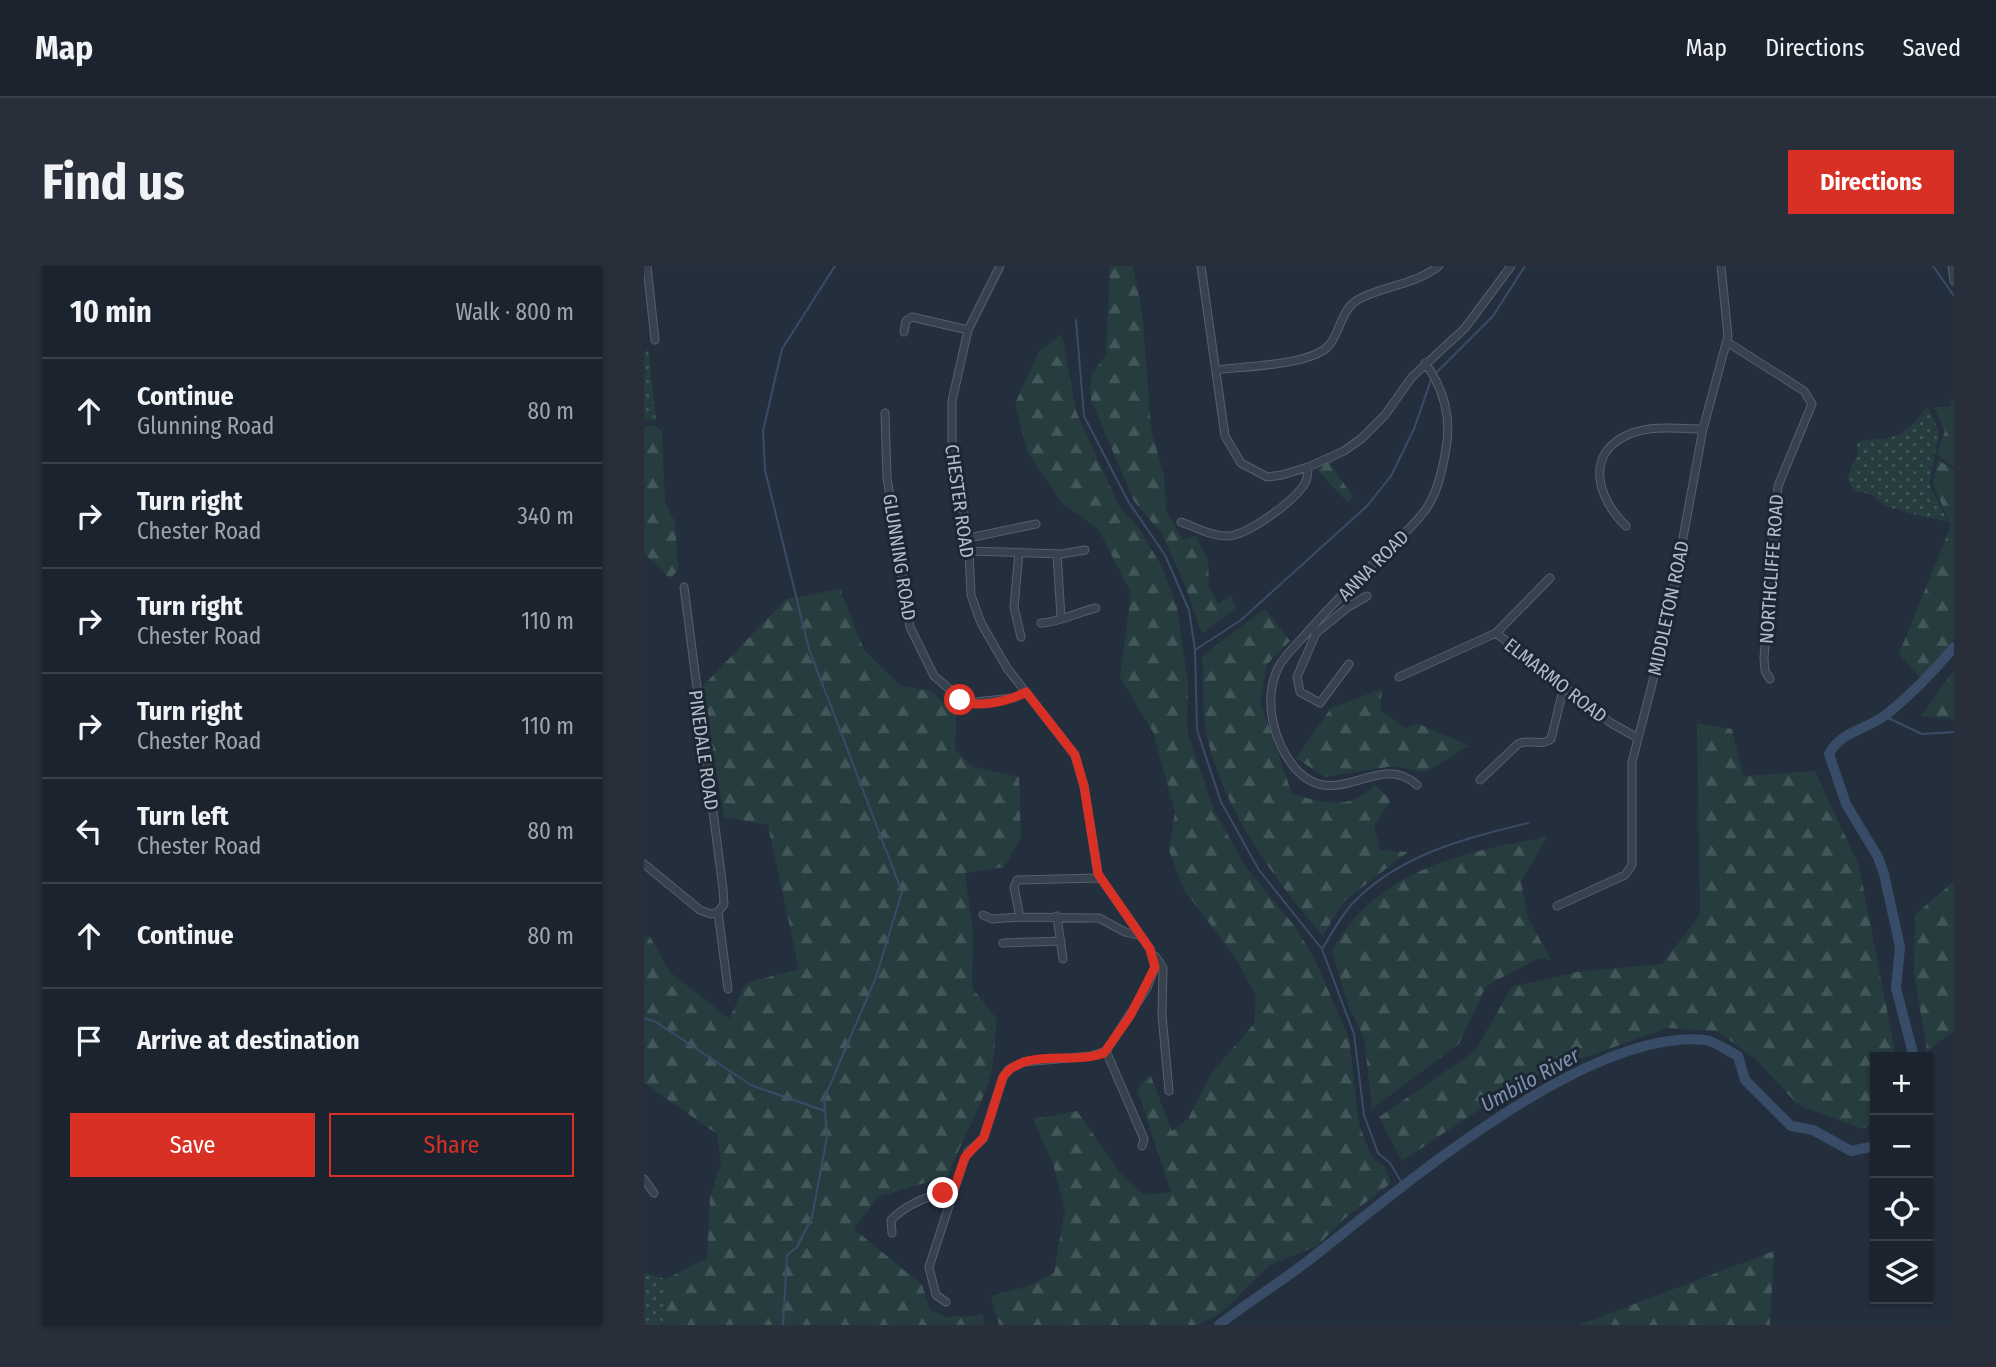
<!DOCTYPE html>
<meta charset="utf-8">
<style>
body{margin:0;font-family:"Fira Sans Condensed",sans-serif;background:#282f3a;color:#f1f3f6}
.controls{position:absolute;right:21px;bottom:21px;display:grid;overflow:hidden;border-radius:0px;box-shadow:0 2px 5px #0004}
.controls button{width:63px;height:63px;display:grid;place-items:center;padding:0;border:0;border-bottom:2px solid #39404a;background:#1b232e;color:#f1f3f6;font:35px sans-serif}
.stop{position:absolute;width:21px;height:21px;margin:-16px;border:5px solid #d93025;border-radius:50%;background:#fff}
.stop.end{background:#d93025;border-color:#fff;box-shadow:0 2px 7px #0008}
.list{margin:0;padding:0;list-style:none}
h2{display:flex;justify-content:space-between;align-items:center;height:91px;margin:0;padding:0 28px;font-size:30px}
h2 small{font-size:23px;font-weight:400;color:#a0a4aa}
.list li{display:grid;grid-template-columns:46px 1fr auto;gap:21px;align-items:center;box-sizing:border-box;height:105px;padding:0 28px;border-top:2px solid #39404a}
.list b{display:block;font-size:26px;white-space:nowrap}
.list p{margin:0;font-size:23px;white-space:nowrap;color:#a0a4aa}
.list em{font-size:23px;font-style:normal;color:#a0a4aa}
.actions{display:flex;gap:14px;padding:21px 28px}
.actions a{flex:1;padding:16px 0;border:2px solid #d93025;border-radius:0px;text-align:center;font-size:24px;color:#d93025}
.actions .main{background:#d93025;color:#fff}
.icon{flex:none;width:38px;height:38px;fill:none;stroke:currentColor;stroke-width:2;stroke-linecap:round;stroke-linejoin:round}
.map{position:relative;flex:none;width:1310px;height:1059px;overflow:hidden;border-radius:0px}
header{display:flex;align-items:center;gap:42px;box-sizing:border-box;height:98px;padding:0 35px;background:#1b232e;border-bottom:2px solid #39404a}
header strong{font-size:33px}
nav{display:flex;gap:38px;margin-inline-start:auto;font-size:24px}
.intro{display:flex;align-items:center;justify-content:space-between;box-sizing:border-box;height:168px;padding:0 42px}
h1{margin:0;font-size:49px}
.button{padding:18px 32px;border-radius:0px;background:#d93025;color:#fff;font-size:24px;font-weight:700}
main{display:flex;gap:42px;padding:0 42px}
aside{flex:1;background:#1b232e;border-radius:0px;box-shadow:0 2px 5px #0004}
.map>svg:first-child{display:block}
.grass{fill:url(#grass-dots)}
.forest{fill:url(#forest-firs)}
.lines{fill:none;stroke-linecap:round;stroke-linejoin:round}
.stream{stroke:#394c67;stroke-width:2}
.river{stroke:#394c67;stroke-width:10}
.minor-casing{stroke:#565f6c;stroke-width:9}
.minor{stroke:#38414e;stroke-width:7}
.route{stroke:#d93025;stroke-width:9}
.labels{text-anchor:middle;stroke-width:6;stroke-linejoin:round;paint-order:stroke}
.street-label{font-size:19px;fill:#b4bcc9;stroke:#1d2633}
.water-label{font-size:21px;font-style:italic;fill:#7c92b1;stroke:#1d2633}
</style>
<header>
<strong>Map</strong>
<nav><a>Map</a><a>Directions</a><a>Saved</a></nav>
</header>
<div class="intro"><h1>Find us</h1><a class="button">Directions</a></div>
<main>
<aside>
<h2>10 min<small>Walk · 800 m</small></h2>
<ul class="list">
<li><svg class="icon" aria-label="ahead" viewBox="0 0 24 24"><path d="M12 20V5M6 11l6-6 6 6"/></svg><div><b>Continue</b><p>Glunning Road</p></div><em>80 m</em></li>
<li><svg class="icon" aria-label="right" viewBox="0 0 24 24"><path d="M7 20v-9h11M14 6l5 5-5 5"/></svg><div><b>Turn right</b><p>Chester Road</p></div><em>340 m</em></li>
<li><svg class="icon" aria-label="right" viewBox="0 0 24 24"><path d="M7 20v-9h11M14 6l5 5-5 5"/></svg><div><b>Turn right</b><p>Chester Road</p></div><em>110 m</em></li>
<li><svg class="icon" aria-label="right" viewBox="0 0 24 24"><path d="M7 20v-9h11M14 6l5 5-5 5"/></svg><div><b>Turn right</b><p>Chester Road</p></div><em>110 m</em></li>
<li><svg class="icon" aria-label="left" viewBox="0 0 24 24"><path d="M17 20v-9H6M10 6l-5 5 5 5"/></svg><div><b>Turn left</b><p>Chester Road</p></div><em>80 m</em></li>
<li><svg class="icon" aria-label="ahead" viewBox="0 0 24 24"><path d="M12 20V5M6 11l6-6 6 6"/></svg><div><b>Continue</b></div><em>80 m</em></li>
<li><svg class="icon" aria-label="arrive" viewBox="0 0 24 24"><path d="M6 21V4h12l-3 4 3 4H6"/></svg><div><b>Arrive at destination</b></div></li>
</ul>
<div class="actions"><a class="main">Save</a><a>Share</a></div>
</aside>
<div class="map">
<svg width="1310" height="1059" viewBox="0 0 1310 1059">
<defs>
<pattern id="grass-dots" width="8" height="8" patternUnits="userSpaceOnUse" patternTransform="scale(1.75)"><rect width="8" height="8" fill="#263c3f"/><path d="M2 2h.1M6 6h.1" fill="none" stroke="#435659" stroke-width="1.8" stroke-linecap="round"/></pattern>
<pattern id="forest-firs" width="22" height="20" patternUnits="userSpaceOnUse" patternTransform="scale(1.75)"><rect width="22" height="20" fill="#263c3f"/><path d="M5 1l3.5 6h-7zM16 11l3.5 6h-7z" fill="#435659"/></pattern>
</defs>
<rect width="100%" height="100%" fill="#242f3e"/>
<path class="grass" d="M 4,82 L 12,154 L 0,153 L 0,87 Z
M 1283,140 L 1295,166 L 1285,218 L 1304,256 C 1283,251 1261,247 1240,239 C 1235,236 1232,231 1227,229 C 1213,223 1210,230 1203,211 L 1214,188 L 1213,178 C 1223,171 1228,174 1239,173 C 1261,170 1272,157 1283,140 Z
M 0,1007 L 22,1013 L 19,1059 L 0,1059 Z"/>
<path class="forest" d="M 466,0 L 489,0 L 498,46 L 507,162 L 520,211 L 522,244 L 539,274 L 552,270 L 564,295 L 565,322 L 574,338 L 587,329 L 592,342 L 558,368 L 541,319 L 518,268 L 490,235 L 447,134 L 447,109 L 462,89 Z
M 418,68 L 432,145 L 476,242 L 492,258 L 517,299 L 533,340 L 544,419 L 543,466 L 570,544 L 601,600 L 653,663 L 670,692 L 705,772 L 715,858 L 727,890 L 741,901 L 747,917 L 701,952 L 673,980 L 626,999 L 578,1046 L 555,1059 L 355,1059 L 347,1030 L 385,1020 L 410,1007 L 421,943 L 409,898 L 389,853 L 433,845 L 477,908 L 501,929 L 527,926 L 493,823 L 506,808 L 528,865 L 544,853 L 568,806 L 610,758 L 612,729 L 589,688 L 540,624 L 525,584 L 531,546 L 509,466 L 476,412 L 487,327 L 455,264 L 418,237 L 384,187 L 371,138 L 395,85 Z
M 1308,133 L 1310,133 L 1310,201 L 1293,189 L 1301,165 L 1290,141 L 1306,141 Z
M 10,159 L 18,165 L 21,237 L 31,256 L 34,304 L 26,313 L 0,287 L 0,161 Z
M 691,194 L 687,200 L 709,230 L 704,237 L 671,201 Z
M 1294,194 L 1310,204 L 1310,372 L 1277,413 L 1255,388 L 1307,260 L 1289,218 Z
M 196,323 L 220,384 L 257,420 L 287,425 L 312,448 L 311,483 L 329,501 L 375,511 L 377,572 L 360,601 L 321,607 L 329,668 L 328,722 L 353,753 C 351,770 351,787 348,803 C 339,840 317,874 304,910 L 234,931 L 210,963 L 278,1019 L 286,1044 L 303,1051 L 339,1049 L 340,1059 L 19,1059 L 22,1013 L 63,992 L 66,931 L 77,897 L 73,868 L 0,817 L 0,670 L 6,671 L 26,706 L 85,753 L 102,717 L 155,703 L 124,559 L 80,551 L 58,421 L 142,333 Z
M 621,343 L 646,375 L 623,398 L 616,435 L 648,528 C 681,537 705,545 731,519 L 747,534 L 730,560 L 736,584 L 764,586 L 699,636 L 679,670 C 631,615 580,545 563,471 C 557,446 561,416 558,390 Z
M 1310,404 L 1310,453 L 1277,450 Z
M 738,423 L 736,444 L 761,462 L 775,458 L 825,480 L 781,506 L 749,500 L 681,511 L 652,492 L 687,442 Z
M 1053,457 L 1088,463 L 1099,510 L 1171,505 L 1215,600 L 1252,791 L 1231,791 L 1231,854 L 1219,863 L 1154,839 L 1113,794 L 1073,765 L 1023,762 L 881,813 L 758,895 L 735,851 L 831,785 L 868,721 L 933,706 L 1018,698 L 1056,649 Z
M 903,571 L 877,616 L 884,652 L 907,694 L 895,692 L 842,720 L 815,778 L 728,843 L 720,772 L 704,739 L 688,685 C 732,604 819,586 903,571 Z
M 1310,615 L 1310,765 L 1283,785 L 1270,706 L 1271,649 Z
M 1130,985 L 1126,1059 L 935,1059 Z"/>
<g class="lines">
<path class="stream" d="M 1289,0 L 1310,30
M 432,54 L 440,150 L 484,235 L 521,289 L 545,344 L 551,384 L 553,464 L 577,536 L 615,604 L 678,683 L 710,768 L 720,849 L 734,887 L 746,897 L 759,919
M 793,106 L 849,50 L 881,0
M 551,384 L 597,354 L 723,240 L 747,210 L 770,163 L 787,114
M 1240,450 L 1278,468 L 1310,466
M 678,683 C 687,669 696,651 708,638 C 754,589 821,572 884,557
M 0,752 L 12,756 L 107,819 L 181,845
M 139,1059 L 143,989 L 153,981 L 168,951 L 183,871 L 180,833 L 232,711 L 258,626 L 165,383 L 121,204 L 119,165 L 138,83 L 191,0"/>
<path class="river" d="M 1270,791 L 1252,722 L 1256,681 L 1240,608 L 1234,591 L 1202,538 L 1185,488 C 1198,464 1223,464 1243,448 C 1268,428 1290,405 1310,381
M 575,1059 C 605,1035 639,1015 669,991 C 758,921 943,762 1061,774 C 1071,775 1084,785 1094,790 L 1101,814 L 1147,860 L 1169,864 L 1207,885 L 1231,880"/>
<defs>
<path id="minor" d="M 3,0 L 11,74
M 557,0 L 581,170 L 597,197 L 623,211 L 638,209 L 664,201 L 700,185 L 718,172 L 741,149 L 768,111 L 821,62 L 867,0
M 1308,0 L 1310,15
M 260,66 L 262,55 L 268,51 L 324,64
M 1083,76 L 1160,125 L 1168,138 L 1134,220 L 1120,392 L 1121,405 L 1126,413
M 572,104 C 599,100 670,100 686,78 C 697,63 698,42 715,33 C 742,19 770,19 795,0
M 241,147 L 243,212 L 266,361 L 290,410 L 322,437 L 369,432 L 382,426
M 537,256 C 551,261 569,271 585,270 C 605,268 652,234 661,217 C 664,212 664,207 664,201
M 982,260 C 953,232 939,186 988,167 C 1010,159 1036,163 1059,163
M 325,272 L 392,258
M 325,285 L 417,288 L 441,284
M 375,286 L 370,341 L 377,371
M 413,288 L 417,351
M 40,321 L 79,623 L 80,638 L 74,646
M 397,357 C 413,357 434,346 452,342
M 668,361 L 672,367 L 653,411 L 656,426 L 676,437 L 705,398
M 672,367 L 704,341 L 723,330
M 852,367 L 906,312
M 755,411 L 852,367 L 967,457 L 992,471
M 836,514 L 874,478 C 886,472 897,481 907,473 L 920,420
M 773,519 C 735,483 692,549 651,502 C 629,476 619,433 634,402 C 640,390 652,379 661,369 C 685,341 712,315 738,289 C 753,274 770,260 782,243 C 794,226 799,202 802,182 C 808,152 799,121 781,97
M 0,598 L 56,644 L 67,648 L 74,646
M 456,612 L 373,614 L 370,621 L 376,651 L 455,652 L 481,666 L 497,670
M 913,640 L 981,609 L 988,599 L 988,496 L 1022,364 L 1059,163 L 1084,70 L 1077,0
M 74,646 L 84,723
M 339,649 L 348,653 L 376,651
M 413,650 L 419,693
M 359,677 L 417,675
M 511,690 L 519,702 L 518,749 L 525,825
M 462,785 L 500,873 L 498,880
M 0,913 L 10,927
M 248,967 L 247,954 C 264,936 287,930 310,923
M 302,1036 L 292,1029 L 285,1001 L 319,897 L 324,886 L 339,873 L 359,811 L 365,803 L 380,796 L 447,790 L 462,785 L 503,722 L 511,701 L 506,683 L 454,608 L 440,520 L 431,489 L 363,402 L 337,357 L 327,329 L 324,266 L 308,191 L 308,135 L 324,64 L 356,0"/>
</defs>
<use href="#minor" class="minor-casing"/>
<use href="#minor" class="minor"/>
</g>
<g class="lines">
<path class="route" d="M 299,927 L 310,923 L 321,891 L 340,871 L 359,811 C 380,781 429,799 460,787 L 486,750 L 511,701 L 506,683 L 454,608 L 440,520 L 431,489 L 382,426 C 366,435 332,443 316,434"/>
</g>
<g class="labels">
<g class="street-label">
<text transform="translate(316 235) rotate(82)" y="7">CHESTER ROAD</text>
<text transform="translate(256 291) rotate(81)" y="7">GLUNNING ROAD</text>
<text transform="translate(729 299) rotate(-45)" y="7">ANNA ROAD</text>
<text transform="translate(1127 303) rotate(-86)" y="7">NORTHCLIFFE ROAD</text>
<text transform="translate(1024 342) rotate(-78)" y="7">MIDDLETON ROAD</text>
<text transform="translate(912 414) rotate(38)" y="7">ELMARMO ROAD</text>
<text transform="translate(60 484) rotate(82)" y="7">PINEDALE ROAD</text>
</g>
<g class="water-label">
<text transform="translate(886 814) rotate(-29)" y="7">Umbilo River</text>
</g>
</g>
</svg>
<div class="controls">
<button>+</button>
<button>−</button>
<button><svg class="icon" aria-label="locate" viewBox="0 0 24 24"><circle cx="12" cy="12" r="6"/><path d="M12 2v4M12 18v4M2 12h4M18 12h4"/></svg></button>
<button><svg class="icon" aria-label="layers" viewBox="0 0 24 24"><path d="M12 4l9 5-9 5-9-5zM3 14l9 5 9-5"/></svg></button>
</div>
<div class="stop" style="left:316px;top:434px"></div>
<div class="stop end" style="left:299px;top:927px"></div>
</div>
</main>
